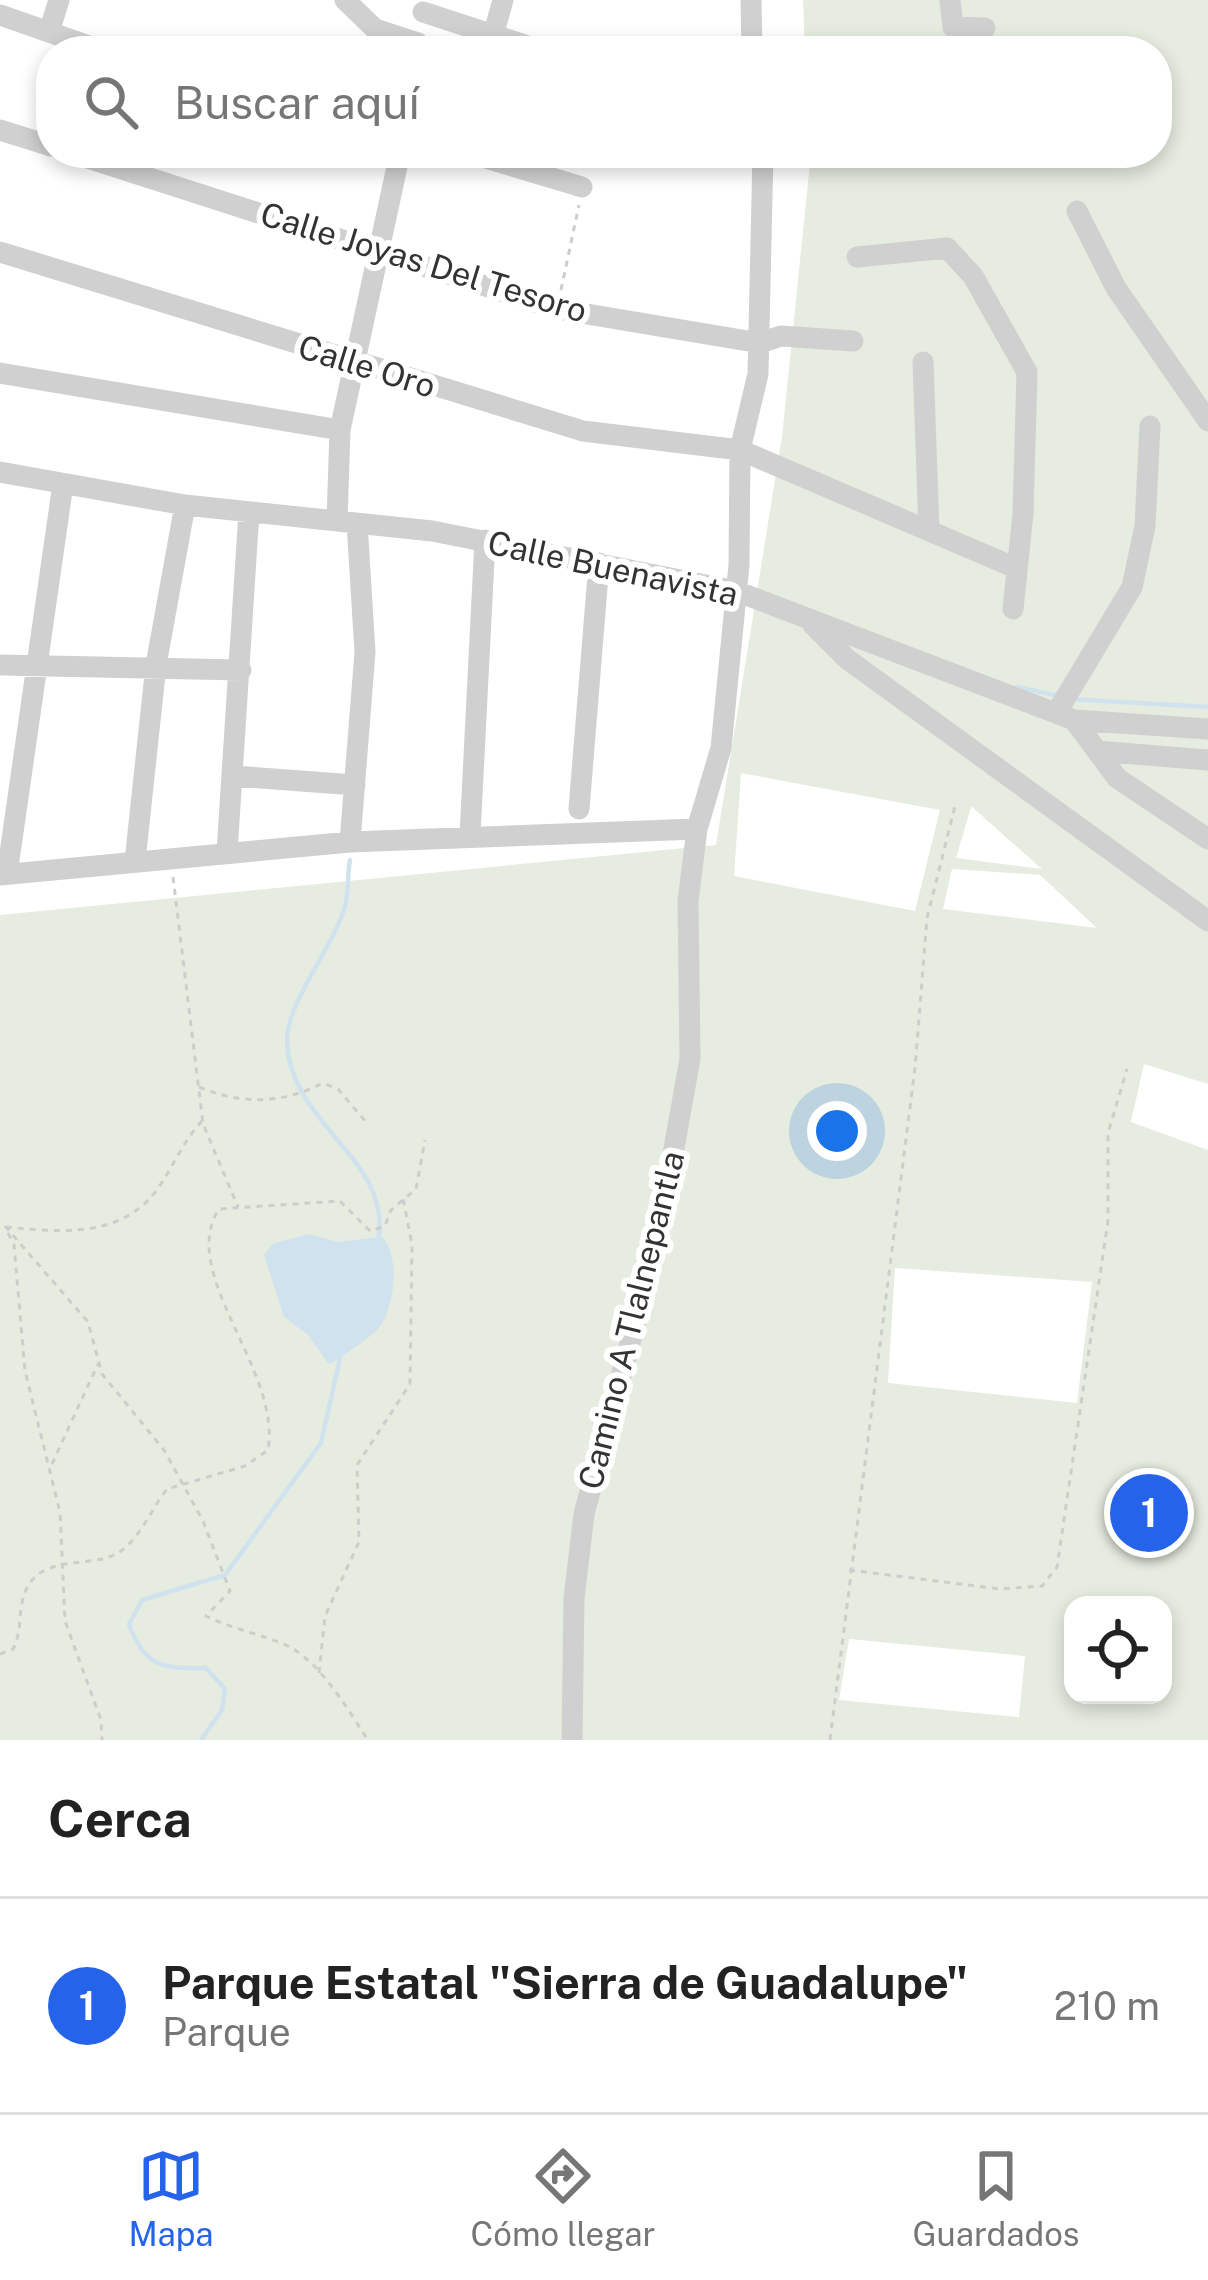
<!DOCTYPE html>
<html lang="es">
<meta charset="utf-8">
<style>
body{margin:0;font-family:"Public Sans",sans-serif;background:#f2f2f2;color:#222}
.controls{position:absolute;right:36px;bottom:36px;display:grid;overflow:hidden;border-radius:24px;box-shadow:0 6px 18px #0003}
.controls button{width:108px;height:108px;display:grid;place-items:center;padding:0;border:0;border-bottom:3px solid #e0e0e0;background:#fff;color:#222;font:60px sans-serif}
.you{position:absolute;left:837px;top:1131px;width:42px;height:42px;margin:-30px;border:9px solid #fff;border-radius:50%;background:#1a73e8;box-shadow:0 0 0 18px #1a73e833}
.badge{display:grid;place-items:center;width:78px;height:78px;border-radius:50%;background:#2563eb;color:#fff;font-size:39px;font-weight:700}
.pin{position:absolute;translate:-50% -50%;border:6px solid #fff;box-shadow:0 3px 12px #0006}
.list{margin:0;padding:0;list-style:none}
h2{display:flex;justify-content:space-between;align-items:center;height:156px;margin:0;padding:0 48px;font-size:51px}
h2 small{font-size:39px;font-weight:400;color:#767676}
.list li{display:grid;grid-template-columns:78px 1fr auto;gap:36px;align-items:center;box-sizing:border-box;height:216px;padding:0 48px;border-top:3px solid #e0e0e0}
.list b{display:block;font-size:45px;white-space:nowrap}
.list p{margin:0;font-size:39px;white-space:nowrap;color:#767676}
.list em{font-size:39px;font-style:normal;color:#767676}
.icon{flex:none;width:66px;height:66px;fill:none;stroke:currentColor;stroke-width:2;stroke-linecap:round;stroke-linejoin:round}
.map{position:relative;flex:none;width:1208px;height:1740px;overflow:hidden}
.search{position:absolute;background:#fff;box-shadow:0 6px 18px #0003;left:36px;right:36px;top:36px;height:132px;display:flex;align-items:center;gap:30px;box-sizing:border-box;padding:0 42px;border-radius:48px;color:#767676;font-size:45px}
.sheet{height:372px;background:#fff}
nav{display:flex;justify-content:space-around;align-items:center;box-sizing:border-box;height:168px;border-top:3px solid #e0e0e0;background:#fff;font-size:33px;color:#767676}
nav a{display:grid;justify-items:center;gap:6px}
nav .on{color:#2563eb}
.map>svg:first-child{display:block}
.green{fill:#e6ecdf;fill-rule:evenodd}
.water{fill:#cfe2ee}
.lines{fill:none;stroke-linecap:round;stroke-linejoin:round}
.stream{stroke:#cfe2ee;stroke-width:4.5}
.path{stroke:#cdcdcd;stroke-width:3;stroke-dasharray:6 6;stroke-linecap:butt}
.minor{stroke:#d0d0d0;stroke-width:21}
.labels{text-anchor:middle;stroke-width:12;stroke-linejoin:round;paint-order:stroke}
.street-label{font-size:33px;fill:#333;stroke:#fff}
</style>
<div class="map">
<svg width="1208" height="1740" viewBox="0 0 1208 1740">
<rect width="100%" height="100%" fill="#fff"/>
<path class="green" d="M 803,0 L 1208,0 L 1208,1084 L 1144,1064 L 1131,1122 L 1208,1150 L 1208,1740 L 0,1740 L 0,915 L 716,845 L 782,437 L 811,153 L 1157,153 L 1157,51 L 805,51 ZM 741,773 L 940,810 L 915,911 L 734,876 ZM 971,807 L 972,807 L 1042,869 L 956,858 ZM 952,869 L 1040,875 L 1097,928 L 943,909 ZM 895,1268 L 1092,1282 L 1077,1403 L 888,1383 ZM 1073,1605 L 1163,1605 L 1163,1695 L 1073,1695 ZM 849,1639 L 1025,1656 L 1019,1717 L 839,1700 Z"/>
<path class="water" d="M 309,1234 L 337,1242 L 382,1237 C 401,1255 395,1311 377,1330 C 369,1338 338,1360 329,1364 L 308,1335 L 284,1317 L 264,1255 L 272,1244 Z"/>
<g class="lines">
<path class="stream" d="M 1017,687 L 1059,696
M 1070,699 L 1208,707
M 350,860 C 347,875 349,891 345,906 C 335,945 287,1002 287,1040 C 288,1125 394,1159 378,1241
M 201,1740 L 222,1710 L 225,1689 L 206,1668 C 163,1669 144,1667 129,1624 L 142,1600 L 225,1575 L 321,1443 L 340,1358"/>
<path class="path" d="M 587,167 L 590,153
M 561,290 L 579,205
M 173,877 L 203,1124 L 238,1207
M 199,1087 C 242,1105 282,1104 323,1083 L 338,1089 L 365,1121
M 5,1226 L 88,1322 L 102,1374 L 164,1450 L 203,1521 L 230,1591 L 206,1616 C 231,1629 279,1639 295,1650 C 326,1671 348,1710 368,1740
M 6,1227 C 58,1232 120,1239 156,1191 C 173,1168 182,1142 203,1120
M 8,1233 L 14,1245 L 25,1371 L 60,1512 L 65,1621 L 101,1720 L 102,1740
M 52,1464 L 98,1364
M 849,1570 L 1000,1589 L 1042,1586 L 1057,1567 L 1108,1221 L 1108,1133 L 1127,1069
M 0,1654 L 13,1649 C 24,1628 16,1607 28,1586 C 45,1556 88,1567 114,1555 C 138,1544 151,1509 167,1489 L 245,1466 L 268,1450 C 282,1370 177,1274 219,1209 L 340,1201 L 370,1231 L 385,1226 L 391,1210 L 416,1189 L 425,1140
M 319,1673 L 325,1616 L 359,1542 L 357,1465 L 410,1384 L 412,1245 L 403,1198
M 830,1740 L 915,1068 L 927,918 L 956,802"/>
<path class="minor" d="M 345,0 L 375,29 L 418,43
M 751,0 L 752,51
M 950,0 L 953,27 L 985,28
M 423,12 L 543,51
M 0,15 L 103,51
M 49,32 L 59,0
M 493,36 L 503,0
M 0,130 L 51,146
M 72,153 L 557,309 L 760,343 L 781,336 L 853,341
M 469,153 L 582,187
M 1077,211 L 1116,288 L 1208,421
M 0,252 L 583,431 L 740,450 L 1016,568
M 857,257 L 947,248 L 973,276 L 1027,372 L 1023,514 L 1013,609
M 923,362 L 929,530
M 0,373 L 340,430
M 0,472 L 185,505 L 432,531 L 736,591 L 1074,720 L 1208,729
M 337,521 L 340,430 L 400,153
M 813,625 L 847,659 L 1208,921
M 0,665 L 241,670
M 1057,712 L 1132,587 L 1145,526 L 1150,426
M 1074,720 L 1117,778 L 1208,839
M 1097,751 L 1208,760
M 234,776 L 355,785
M 579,809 L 599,563
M 470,835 L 485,540
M 350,842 L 365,652 L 357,523
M 227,852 L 249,512
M 135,861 L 156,665 L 185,505
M 7,874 L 63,484
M 0,875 L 350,842 L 697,829
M 572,1740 L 574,1598 L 584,1514 L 657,1243 L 690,1059 L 688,901 L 697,829 L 721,748 L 739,565 L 740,450 L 758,374 L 763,153"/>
</g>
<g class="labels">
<g class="street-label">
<text transform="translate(424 262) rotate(17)" y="12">Calle Joyas Del Tesoro</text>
<text transform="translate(367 366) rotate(17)" y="12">Calle Oro</text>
<text transform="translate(613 568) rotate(12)" y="12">Calle Buenavista</text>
<text transform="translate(631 1320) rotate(-76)" y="12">Camino A Tlalnepantla</text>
</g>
</g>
</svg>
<div class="controls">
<button><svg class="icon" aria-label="locate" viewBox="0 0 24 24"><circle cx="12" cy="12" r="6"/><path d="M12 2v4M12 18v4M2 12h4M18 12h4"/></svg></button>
</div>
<div class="you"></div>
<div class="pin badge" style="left:1149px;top:1513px">1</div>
<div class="search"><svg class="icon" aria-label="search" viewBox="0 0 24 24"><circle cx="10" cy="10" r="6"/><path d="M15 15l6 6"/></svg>Buscar aquí</div>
</div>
<section class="sheet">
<h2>Cerca<small></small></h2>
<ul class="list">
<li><span class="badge">1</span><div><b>Parque Estatal &quot;Sierra de Guadalupe&quot;</b><p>Parque</p></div><em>210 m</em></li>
</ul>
</section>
<nav>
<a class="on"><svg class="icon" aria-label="map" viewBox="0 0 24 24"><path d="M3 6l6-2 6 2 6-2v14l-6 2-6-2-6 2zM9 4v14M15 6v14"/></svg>Mapa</a>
<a><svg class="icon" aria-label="directions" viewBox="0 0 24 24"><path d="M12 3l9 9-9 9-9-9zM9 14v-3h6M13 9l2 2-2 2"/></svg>Cómo llegar</a>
<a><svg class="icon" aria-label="saved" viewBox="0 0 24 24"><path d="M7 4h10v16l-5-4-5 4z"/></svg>Guardados</a>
</nav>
